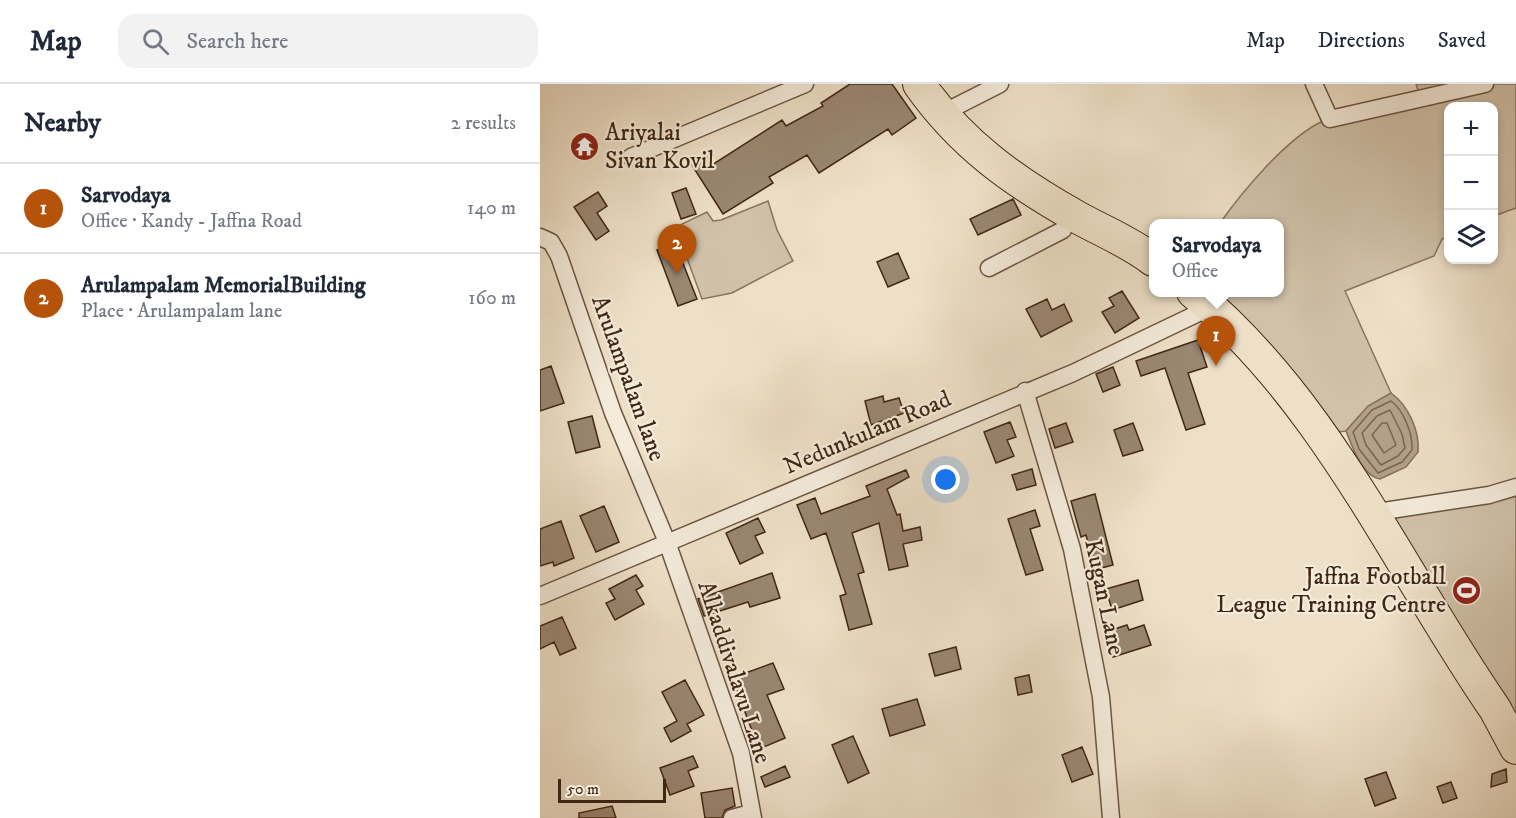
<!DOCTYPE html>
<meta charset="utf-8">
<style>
body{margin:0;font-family:"IM FELL DW Pica",serif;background:#f2f2f3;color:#1f2937}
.controls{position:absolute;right:18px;top:18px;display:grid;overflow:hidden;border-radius:12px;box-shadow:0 3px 9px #0003}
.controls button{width:54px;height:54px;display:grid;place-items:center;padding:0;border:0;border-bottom:2px solid #e0e1e3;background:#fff;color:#1f2937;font:30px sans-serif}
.scale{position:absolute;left:18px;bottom:15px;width:108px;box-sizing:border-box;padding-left:6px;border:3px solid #402714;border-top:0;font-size:16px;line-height:21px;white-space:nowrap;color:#402714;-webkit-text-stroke:4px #f4ebdb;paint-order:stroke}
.you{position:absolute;left:406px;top:396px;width:21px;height:21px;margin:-15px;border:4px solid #fff;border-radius:50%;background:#1a73e8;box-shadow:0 0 0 9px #1a73e833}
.badge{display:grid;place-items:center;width:39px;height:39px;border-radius:50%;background:#b45309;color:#fff;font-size:20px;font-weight:700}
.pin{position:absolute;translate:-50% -50px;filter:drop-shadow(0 2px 3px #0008)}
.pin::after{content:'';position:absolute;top:32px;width:21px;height:18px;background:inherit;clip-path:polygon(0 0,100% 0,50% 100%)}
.popup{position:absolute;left:609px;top:135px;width:135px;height:78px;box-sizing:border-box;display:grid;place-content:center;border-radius:12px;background:#fff;filter:drop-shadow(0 2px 4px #0005);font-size:20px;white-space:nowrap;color:#747a83}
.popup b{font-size:22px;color:#1f2937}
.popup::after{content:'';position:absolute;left:50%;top:100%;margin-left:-12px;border:12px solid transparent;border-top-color:#fff}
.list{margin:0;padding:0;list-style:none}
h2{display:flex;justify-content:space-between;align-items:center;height:78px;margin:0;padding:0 24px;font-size:26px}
h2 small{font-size:20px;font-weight:400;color:#747a83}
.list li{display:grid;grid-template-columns:39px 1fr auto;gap:18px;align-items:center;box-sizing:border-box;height:90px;padding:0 24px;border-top:2px solid #e0e1e3}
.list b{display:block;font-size:22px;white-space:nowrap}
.list p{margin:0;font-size:20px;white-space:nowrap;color:#747a83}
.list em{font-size:20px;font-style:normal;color:#747a83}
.icon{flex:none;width:33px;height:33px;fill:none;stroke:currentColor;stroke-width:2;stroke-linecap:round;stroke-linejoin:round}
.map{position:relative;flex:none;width:976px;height:734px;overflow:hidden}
header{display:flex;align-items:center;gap:36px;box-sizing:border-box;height:84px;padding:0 30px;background:#fff;border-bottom:2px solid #e0e1e3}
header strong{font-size:28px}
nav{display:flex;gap:33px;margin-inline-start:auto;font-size:21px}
.search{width:420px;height:54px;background:#f2f2f3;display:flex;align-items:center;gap:15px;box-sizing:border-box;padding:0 21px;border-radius:18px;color:#747a83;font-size:22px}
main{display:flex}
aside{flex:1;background:#fff}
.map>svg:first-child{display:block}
.green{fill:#d0c1a9;stroke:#88745e;stroke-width:1.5}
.water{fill:#b3a18b;stroke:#85705b;stroke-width:1.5}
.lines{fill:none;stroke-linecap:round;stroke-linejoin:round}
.shore{stroke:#7a6450;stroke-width:1.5}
.building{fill:#9a8772;stroke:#402714;stroke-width:1.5}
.street-casing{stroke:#6c5541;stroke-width:19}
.highway-casing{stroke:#402714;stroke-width:34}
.street{stroke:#f4ebdb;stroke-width:16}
.highway{stroke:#eee0c8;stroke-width:32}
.labels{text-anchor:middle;stroke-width:4.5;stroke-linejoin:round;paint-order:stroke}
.poi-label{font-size:24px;fill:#402714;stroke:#f4ebdb;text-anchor:start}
.street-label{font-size:24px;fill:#402714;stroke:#f4ebdb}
</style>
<header>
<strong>Map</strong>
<div class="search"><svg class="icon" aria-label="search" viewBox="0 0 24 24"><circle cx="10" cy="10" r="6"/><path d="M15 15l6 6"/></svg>Search here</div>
<nav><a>Map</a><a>Directions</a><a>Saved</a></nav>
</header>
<main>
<aside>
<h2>Nearby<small>2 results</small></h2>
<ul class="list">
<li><span class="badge">1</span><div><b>Sarvodaya</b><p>Office · Kandy - Jaffna Road</p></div><em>140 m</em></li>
<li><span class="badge">2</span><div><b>Arulampalam MemorialBuilding</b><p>Place · Arulampalam lane</p></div><em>160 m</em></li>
</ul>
</aside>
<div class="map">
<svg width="976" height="734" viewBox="0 0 976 734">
<rect width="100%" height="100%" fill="#eee0c8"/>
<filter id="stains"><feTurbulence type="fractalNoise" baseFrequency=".00333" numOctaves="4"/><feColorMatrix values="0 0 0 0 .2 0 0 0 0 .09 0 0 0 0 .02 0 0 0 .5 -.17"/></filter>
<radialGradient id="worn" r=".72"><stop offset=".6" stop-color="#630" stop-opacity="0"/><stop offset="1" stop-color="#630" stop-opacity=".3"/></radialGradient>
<path class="green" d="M 876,0 L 976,0 L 976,124 L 954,132 L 954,22 L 908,22 L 908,152 L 902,155 L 894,172 L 805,207 L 851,309 L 818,333 L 806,347 L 781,350 L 653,209 L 739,208 L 739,140 L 680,139 C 702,108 743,59 777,40 C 804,25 849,20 880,13 Z
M 228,117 L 237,146 L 253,177 L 192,209 L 162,215 L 137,147 L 142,140 L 167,128 L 173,137 L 181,136 Z
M 976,403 L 976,664 L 831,429 Z"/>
<path class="water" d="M 851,309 C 868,321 880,347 878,368 L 866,383 L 840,395 C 822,392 812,362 806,347 L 828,322 Z"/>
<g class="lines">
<path class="shore" d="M 851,317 C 864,326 873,351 872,366 L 862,378 L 838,389 L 819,365 L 813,348 L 832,326 Z
M 850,326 L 862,350 L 865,364 L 858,372 L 841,381 L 826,361 L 822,349 L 837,332 Z
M 847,339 L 856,361 L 844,369 L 832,351 L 842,339 Z"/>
</g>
<path class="building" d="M 310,0 L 352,0 L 376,34 L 352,51 L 348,45 L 279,89 L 267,71 L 229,93 L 233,99 L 183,130 L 150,78 L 165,69 L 172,81 L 242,36 L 246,42 L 283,22 L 281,19 Z
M 146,104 L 156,130 L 141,135 L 132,109 Z
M 58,108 L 67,122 L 57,129 L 69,147 L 56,156 L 34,123 Z
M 473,115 L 481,131 L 438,151 L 430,135 Z
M 135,159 L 157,215 L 138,222 L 117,166 Z
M 358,169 L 369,194 L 348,203 L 337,178 Z
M 582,207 L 599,234 L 575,249 L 562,228 L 574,222 L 569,214 Z
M 507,215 L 512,226 L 524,220 L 532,237 L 501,253 L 486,225 Z
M 658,256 L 667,283 L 648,289 L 665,340 L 646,346 L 625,284 L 601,292 L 596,277 Z
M 11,282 L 24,319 L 0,327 L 0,286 Z
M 573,283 L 580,301 L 563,308 L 556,290 Z
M 343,312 L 344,318 L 359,314 L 364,329 L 331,341 L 325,317 Z
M 52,332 L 60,363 L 36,369 L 28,338 Z
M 470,338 L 476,353 L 467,356 L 474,372 L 456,379 L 444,348 Z
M 526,339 L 533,358 L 515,364 L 509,345 Z
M 593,339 L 603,366 L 583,372 L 574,346 Z
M 492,385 L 496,401 L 477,406 L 472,391 Z
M 366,386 L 369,393 L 347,405 L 357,431 L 360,430 L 363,447 L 380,443 L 382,456 L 363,460 L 368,482 L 349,486 L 339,439 L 312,449 L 324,488 L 318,490 L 332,540 L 309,546 L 300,512 L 306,510 L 286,449 L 271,455 L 257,421 L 275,414 L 281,430 L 330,412 L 326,402 Z
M 555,410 L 573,481 L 554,486 L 546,451 L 541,453 L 531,417 Z
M 64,422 L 79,458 L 56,468 L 40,432 Z
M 495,426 L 500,442 L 490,445 L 503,486 L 486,491 L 468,435 Z
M 218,434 L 225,448 L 215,452 L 223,469 L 200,480 L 186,449 Z
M 21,437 L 34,474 L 14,482 L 13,478 L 0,482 L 0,445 Z
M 232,489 L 240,514 L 210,523 L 208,518 L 164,532 L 158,515 Z
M 96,491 L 103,502 L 96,506 L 104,520 L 75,536 L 66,519 L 75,515 L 69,505 Z
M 598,496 L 603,516 L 572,526 L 566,505 Z
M 22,533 L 36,564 L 20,571 L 14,558 L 0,565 L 0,542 Z
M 587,541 L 589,546 L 604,541 L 611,561 L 573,573 L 565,548 Z
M 416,563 L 421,585 L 395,592 L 389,570 Z
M 233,579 L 244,605 L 227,611 L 245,654 L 219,665 L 192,594 Z
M 489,591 L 492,608 L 478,611 L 475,594 Z
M 145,596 L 164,631 L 147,640 L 151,647 L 131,658 L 124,644 L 137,637 L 122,608 Z
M 377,615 L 385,641 L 350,652 L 342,625 Z
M 313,652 L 329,689 L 308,699 L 292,661 Z
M 542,663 L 553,690 L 532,698 L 522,671 Z
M 153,672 L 158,683 L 148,687 L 154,702 L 130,711 L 120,684 Z
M 245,682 L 250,693 L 225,703 L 221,693 Z
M 966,685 L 967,698 L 951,703 L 952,690 Z
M 846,688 L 856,714 L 835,722 L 825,695 Z
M 911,698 L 917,714 L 903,719 L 897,703 Z
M 192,704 L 195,722 L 185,726 L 182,734 L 165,734 L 161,709 Z
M 72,722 L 76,734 L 39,734 L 39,729 Z"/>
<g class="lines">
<defs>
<path id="street" d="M 774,0 L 790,35 L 945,0
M 401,30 L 460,0
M 91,73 L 265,0
M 0,153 L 11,158 L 19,172 L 73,329 L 127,458 L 201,669 L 213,734
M 449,184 L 523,146 L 530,129
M 485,307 L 532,465 L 561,613 L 571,734
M 831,429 L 949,411 L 976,403
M 0,512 L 533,289 L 671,223
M 192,734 L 211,729"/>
<path id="highway" d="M 379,0 C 421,60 473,97 537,133 C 562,147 590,158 613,176
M 653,208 C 786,317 859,486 955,625 L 976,664"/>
</defs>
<use href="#street" class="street-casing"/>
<use href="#highway" class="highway-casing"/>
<use href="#street" class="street"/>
<use href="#highway" class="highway"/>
</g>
<defs>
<symbol id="temple-disc" viewBox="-11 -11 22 22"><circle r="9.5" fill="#8f2418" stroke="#f4ebdb"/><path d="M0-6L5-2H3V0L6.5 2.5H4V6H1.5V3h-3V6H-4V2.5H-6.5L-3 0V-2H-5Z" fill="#fff"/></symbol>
<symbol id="stadium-disc" viewBox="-11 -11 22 22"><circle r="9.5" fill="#8f2418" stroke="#f4ebdb"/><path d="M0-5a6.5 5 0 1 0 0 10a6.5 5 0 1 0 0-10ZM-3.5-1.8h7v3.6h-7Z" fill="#fff"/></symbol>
</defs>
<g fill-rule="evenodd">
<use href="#temple-disc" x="28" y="46" width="33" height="33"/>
<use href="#stadium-disc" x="910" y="490" width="33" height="33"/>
</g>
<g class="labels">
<g class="poi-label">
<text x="65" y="56">Ariyalai<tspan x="65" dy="28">Sivan Kovil</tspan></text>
<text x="906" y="500" text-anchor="end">Jaffna Football<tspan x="906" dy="28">League Training Centre</tspan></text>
</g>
<g class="street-label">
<text transform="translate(89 294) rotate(70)" y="8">Arulampalam lane</text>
<text transform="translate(327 348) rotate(-23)" y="8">Nedunkulam Road</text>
<text transform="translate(565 513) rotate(78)" y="8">Kugan Lane</text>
<text transform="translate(195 588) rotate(72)" y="8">Alkaddivalavu Lane</text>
</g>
</g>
<rect width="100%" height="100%" filter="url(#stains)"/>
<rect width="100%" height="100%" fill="url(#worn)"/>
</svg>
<div class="controls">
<button>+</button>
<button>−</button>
<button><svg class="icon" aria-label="layers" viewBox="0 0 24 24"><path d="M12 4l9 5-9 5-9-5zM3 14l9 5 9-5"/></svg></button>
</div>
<div class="scale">50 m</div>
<div class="you"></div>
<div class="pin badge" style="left:676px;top:282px">1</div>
<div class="popup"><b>Sarvodaya</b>Office</div>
<div class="pin badge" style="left:137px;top:190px">2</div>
</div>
</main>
